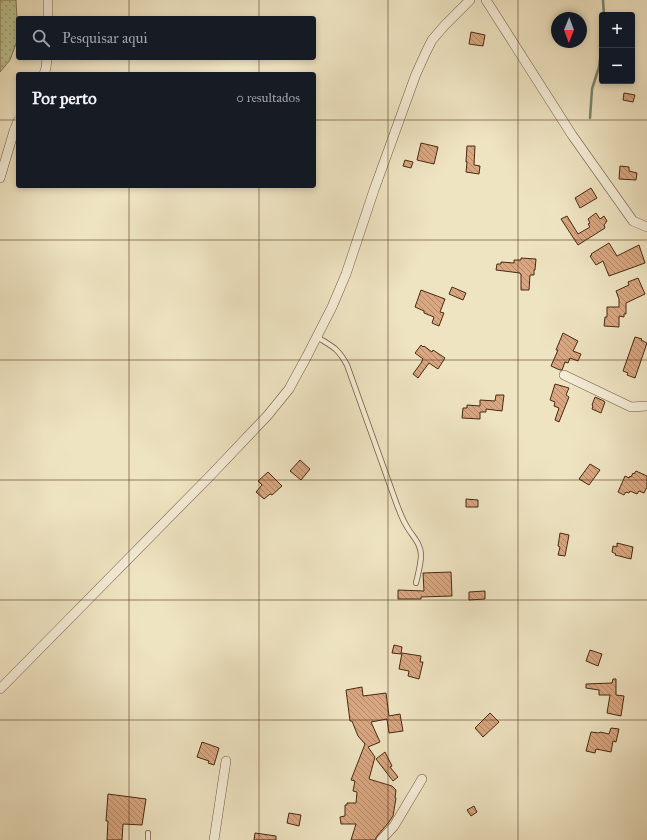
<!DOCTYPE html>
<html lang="pt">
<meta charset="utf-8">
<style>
body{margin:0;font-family:"IM FELL Great Primer",serif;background:#242831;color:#f1f3f6}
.controls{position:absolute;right:12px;top:12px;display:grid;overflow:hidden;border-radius:4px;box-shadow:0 2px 6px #0003}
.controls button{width:36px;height:36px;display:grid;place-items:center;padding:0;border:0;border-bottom:1px solid #363941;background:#171b24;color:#f1f3f6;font:20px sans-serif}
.compass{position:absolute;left:551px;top:12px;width:36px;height:36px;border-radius:50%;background:#171b24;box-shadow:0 2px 6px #0003;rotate:181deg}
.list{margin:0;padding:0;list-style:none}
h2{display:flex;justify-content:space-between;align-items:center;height:52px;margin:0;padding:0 16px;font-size:17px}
h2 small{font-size:13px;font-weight:400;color:#9ea1a6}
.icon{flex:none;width:22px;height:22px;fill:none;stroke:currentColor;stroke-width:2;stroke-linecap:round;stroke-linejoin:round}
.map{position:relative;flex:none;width:647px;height:840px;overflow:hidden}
.search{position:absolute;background:#171b24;box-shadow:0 2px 6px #0003;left:16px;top:16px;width:300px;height:44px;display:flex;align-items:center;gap:10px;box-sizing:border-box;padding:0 14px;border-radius:4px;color:#9ea1a6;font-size:15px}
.panel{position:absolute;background:#171b24;box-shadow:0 2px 6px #0003;left:16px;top:72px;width:300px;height:116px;border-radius:4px}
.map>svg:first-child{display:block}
.grass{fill:url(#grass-dots);stroke:#827651}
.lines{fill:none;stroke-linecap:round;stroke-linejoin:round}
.stream{stroke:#79836f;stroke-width:2.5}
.building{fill:url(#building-back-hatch);stroke:#482911}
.lane-casing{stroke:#72583d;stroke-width:6}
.street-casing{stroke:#72583d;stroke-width:10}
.lane{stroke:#f5edd7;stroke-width:4.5}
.street{stroke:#f5edd7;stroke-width:9}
.grid{fill:none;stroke:#482911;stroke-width:1;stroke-opacity:0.55}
</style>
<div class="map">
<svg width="647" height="840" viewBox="0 0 647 840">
<defs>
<pattern id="grass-dots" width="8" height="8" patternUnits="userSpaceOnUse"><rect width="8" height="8" fill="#bcc391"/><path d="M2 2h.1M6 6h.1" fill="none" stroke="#9b9e75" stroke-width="1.8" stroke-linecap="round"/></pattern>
<pattern id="building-back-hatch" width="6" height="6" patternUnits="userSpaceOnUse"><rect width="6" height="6" fill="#d9a781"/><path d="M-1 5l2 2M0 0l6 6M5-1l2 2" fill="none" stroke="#b28868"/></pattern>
</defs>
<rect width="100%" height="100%" fill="#efe4c2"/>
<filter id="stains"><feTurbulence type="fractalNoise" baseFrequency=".005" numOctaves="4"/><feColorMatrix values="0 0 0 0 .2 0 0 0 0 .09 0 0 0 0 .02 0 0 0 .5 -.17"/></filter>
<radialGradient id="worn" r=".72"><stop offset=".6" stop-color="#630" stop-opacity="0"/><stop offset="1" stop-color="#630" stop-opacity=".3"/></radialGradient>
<path class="grass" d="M 0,0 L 16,0 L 18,38 L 10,60 L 0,72 Z"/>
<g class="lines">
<path class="stream" d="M 603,0 L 604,15
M 590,118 L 592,89 L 599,67 L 602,45"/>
</g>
<path class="building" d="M 471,32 L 485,35 L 483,46 L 469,44 Z
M 624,93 L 635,95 L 633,102 L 623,100 Z
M 421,143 L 438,147 L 434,164 L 417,160 Z
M 467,146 L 475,146 L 474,165 L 480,166 L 479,174 L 466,172 L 467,162 L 466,162 Z
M 405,160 L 413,162 L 411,168 L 403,166 Z
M 620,166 L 629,167 L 629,171 L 637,173 L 636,180 L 619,179 Z
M 591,188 L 597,198 L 580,208 L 575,198 Z
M 596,213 L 600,219 L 604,216 L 607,221 L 604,225 L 605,228 L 578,245 L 561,219 L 567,216 L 578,234 L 590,227 L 588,224 L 590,223 L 588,219 Z
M 609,243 L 617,256 L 639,245 L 645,263 L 609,276 L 603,261 L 596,265 L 590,256 L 592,255 L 591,254 Z
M 521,258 L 536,259 L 535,270 L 534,270 L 534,275 L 530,275 L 529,290 L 521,290 L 521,274 L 520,274 L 520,273 L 496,270 L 497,264 L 501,264 L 501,262 L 514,263 L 514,260 L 521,260 Z
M 638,278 L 645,294 L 626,303 L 626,314 L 624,314 L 624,317 L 619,316 L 619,327 L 604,326 L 605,317 L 607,317 L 607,307 L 619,307 L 619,299 L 616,291 L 629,285 L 628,282 Z
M 452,287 L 466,293 L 463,300 L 449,294 Z
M 421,290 L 445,299 L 440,312 L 444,313 L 439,326 L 432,323 L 434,317 L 424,313 L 424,311 L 415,307 Z
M 563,333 L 578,341 L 573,351 L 581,354 L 578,361 L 570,358 L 568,363 L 565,362 L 562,370 L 560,370 L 551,366 L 558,350 L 556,350 Z
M 635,337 L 642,339 L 641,340 L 647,343 L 635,378 L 627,375 L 628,373 L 623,371 Z
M 421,345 L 423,347 L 424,346 L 432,352 L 433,350 L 445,358 L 438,369 L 429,363 L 418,378 L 413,374 L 421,363 L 423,359 L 415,353 Z
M 555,384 L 569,388 L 566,395 L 569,397 L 559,422 L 555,420 L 559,408 L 554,406 L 555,402 L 550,400 Z
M 496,395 L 504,395 L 502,411 L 486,409 L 486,412 L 480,412 L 480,419 L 462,418 L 463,408 L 467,408 L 467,405 L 480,406 L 480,400 L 495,401 Z
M 595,397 L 604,401 L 604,402 L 605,402 L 601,413 L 592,409 L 593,406 L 592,405 Z
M 300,460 L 310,469 L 301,480 L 290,471 Z
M 590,464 L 600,470 L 589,485 L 579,479 Z
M 636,471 L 647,476 L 647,487 L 644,493 L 639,491 L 637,494 L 630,491 L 629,493 L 626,492 L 624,495 L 618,492 L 625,476 L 629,478 L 630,476 L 631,477 L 633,473 L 634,474 Z
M 268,472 L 282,486 L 272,495 L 270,494 L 264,499 L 256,492 L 262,485 L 258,481 Z
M 466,499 L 478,500 L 478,507 L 466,507 Z
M 560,533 L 569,535 L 565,556 L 558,555 L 560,547 L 558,546 Z
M 617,543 L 633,547 L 631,559 L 615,555 L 616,554 L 612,552 L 613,546 L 617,547 Z
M 451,572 L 452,596 L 421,597 L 421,599 L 398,599 L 398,590 L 424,591 L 423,573 Z
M 485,591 L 485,599 L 469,600 L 469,592 Z
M 394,645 L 402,647 L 401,654 L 392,653 Z
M 590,650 L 602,654 L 598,666 L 586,661 Z
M 402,653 L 421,656 L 420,662 L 423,662 L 419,679 L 408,676 L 409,671 L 399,669 Z
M 613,679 L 616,679 L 616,695 L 624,696 L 621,716 L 607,713 L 610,695 L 599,695 L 599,690 L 586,688 L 586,684 L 612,683 Z
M 362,687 L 363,696 L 386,693 L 389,716 L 400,714 L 403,731 L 389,733 L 387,719 L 371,722 L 380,742 L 368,747 L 375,757 L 369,779 L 372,780 L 392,786 L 396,790 L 395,798 L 396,798 L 393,816 L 389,822 L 377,836 L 375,840 L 351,840 L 356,824 L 341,824 L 340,817 L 345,816 L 345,805 L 347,805 L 347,803 L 356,803 L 357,792 L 353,791 L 355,781 L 351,780 L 365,744 L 358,736 L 352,721 L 350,721 L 346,690 Z
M 490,713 L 499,722 L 483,737 L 475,728 Z
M 611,728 L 619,729 L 616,742 L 613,741 L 611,752 L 596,749 L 595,753 L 586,751 L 591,732 L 599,733 L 600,732 L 609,734 Z
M 202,742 L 219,748 L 214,765 L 208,763 L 209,761 L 197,757 Z
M 385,752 L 392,766 L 390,767 L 398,777 L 393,781 L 376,759 Z
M 108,794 L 146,799 L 142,825 L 123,824 L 122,840 L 107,840 L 108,821 L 106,821 Z
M 474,806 L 477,812 L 471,816 L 467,810 Z
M 289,813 L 301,815 L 299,826 L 287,823 Z
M 255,833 L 276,836 L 276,840 L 254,840 Z"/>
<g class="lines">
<defs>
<path id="lane" d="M 317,337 C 333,347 338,348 347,365 L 397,505 C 400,512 402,519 406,525 C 411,535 421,543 421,555 C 421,564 418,574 416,583
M 148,833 L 148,840"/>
<path id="street" d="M 486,0 L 572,135 L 633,221 L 647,227
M 48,18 L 48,0
M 44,74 L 46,68 L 47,58
M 0,178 L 14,131 L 18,121
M 564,375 L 631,407 L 647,406
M 0,689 L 211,475 L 268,415 L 289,389 L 307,356 L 332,307 L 346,274 L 374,190 L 416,74 L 426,52 L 432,40 L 445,25 L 470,0
M 214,840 L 226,761
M 381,840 L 394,826 L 422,779"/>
</defs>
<use href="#lane" class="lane-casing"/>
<use href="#street" class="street-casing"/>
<use href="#lane" class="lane"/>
<use href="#street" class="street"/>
</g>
<path class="grid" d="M 129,0 L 129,18M 259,0 L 259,18M 388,0 L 388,840M 518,0 L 518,840M 129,58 L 129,74M 259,58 L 259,74M 0,120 L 18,120M 314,120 L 647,120M 129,186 L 129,840M 259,186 L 259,840M 0,240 L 647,240M 0,360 L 647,360M 0,480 L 647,480M 0,600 L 647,600M 0,720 L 647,720"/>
<rect width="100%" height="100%" filter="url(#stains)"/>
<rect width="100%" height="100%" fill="url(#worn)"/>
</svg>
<div class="controls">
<button>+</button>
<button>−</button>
</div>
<svg class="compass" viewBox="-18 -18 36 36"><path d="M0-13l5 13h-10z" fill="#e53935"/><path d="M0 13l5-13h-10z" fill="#9ea1a6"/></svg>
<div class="search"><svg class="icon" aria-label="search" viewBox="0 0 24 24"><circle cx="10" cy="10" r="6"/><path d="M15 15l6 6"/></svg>Pesquisar aqui</div>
<section class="panel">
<h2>Por perto<small>0 resultados</small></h2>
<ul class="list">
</ul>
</section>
</div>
